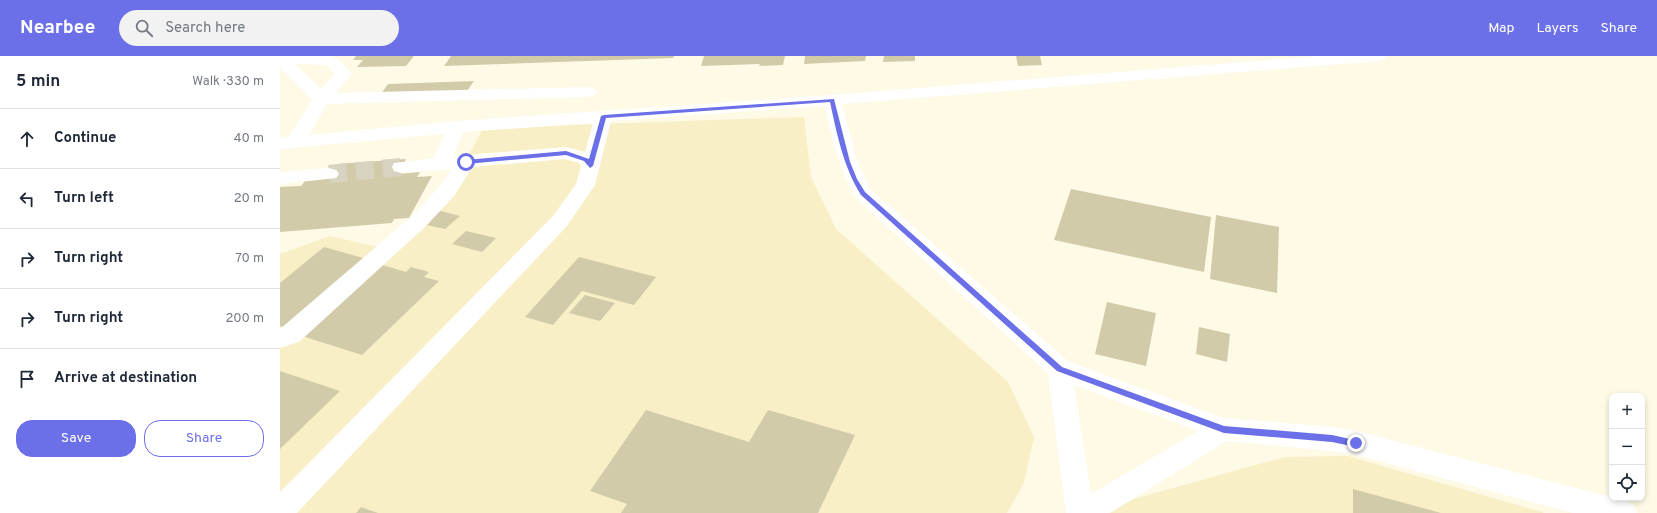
<!DOCTYPE html>
<meta charset="utf-8">
<style>
body{margin:0;font-family:Overpass,sans-serif;background:#f2f2f3;color:#1f2937}
.controls{position:absolute;right:12px;bottom:12px;display:grid;overflow:hidden;border-radius:8px;box-shadow:0 2px 6px #0003}
.controls button{width:36px;height:36px;display:grid;place-items:center;padding:0;border:0;border-bottom:1px solid #e0e1e3;background:#fff;color:#1f2937;font:20px sans-serif}
.stop{position:absolute;width:12px;height:12px;margin:-9px;border:3px solid #6b6fe8;border-radius:50%;background:#fff}
.stop.end{background:#6b6fe8;border-color:#fff;box-shadow:0 1px 4px #0008}
.list{margin:0;padding:0;list-style:none}
h2{display:flex;justify-content:space-between;align-items:center;height:52px;margin:0;padding:0 16px;font-size:17px}
h2 small{font-size:13px;font-weight:400;color:#747a83}
.list li{display:grid;grid-template-columns:26px 1fr auto;gap:12px;align-items:center;box-sizing:border-box;height:60px;padding:0 16px;border-top:1px solid #e0e1e3}
.list b{display:block;font-size:15px;white-space:nowrap}
.list em{font-size:13px;font-style:normal;color:#747a83}
.actions{display:flex;gap:8px;padding:12px 16px}
.actions a{flex:1;padding:9px 0;border:1px solid #6b6fe8;border-radius:16px;text-align:center;font-size:14px;color:#6b6fe8}
.actions .main{background:#6b6fe8;color:#fff}
.icon{flex:none;width:22px;height:22px;fill:none;stroke:currentColor;stroke-width:2;stroke-linecap:round;stroke-linejoin:round}
.map{position:relative;flex:none;width:1377px;height:457px;overflow:hidden}
header{display:flex;align-items:center;gap:24px;box-sizing:border-box;height:56px;padding:0 20px;background:#6b6fe8;color:#fff}
header strong{font-size:19px}
nav{display:flex;gap:22px;margin-inline-start:auto;font-size:14px}
.search{width:280px;height:36px;background:#f2f2f3;display:flex;align-items:center;gap:10px;box-sizing:border-box;padding:0 14px;border-radius:22px;color:#747a83;font-size:15px}
main{display:flex}
aside{flex:1;background:#fff}
.map>svg:first-child{display:block}
.built{fill:#f8efc6}
.building{fill:#d2cbaa}
.lines{fill:none;stroke-linecap:round;stroke-linejoin:round}
.minor-tunnel{stroke:#d7d3c0;stroke-width:18;stroke-dasharray:18 9;stroke-linecap:butt}
.minor{fill:#fff;fill-rule:evenodd}
.route{fill:#6b6fe8}
</style>
<header>
<strong>Nearbee</strong>
<div class="search"><svg class="icon" aria-label="search" viewBox="0 0 24 24"><circle cx="10" cy="10" r="6"/><path d="M15 15l6 6"/></svg>Search here</div>
<nav><a>Map</a><a>Layers</a><a>Share</a></nav>
</header>
<main>
<aside>
<h2>5 min<small>Walk · 330 m</small></h2>
<ul class="list">
<li><svg class="icon" aria-label="ahead" viewBox="0 0 24 24"><path d="M12 20V5M6 11l6-6 6 6"/></svg><div><b>Continue</b></div><em>40 m</em></li>
<li><svg class="icon" aria-label="left" viewBox="0 0 24 24"><path d="M17 20v-9H6M10 6l-5 5 5 5"/></svg><div><b>Turn left</b></div><em>20 m</em></li>
<li><svg class="icon" aria-label="right" viewBox="0 0 24 24"><path d="M7 20v-9h11M14 6l5 5-5 5"/></svg><div><b>Turn right</b></div><em>70 m</em></li>
<li><svg class="icon" aria-label="right" viewBox="0 0 24 24"><path d="M7 20v-9h11M14 6l5 5-5 5"/></svg><div><b>Turn right</b></div><em>200 m</em></li>
<li><svg class="icon" aria-label="arrive" viewBox="0 0 24 24"><path d="M6 21V4h12l-3 4 3 4H6"/></svg><div><b>Arrive at destination</b></div></li>
</ul>
<div class="actions"><a class="main">Save</a><a>Share</a></div>
</aside>
<div class="map">
<svg width="1377" height="457" viewBox="0 0 1377 457">
<rect width="100%" height="100%" fill="#fefae6"/>
<path class="built" d="M 524,61 L 531,121 L 556,173 L 728,326 L 754,381 L 744,427 L 727,457 L 0,457 L 0,198 L 50,180 L 107,193 L 171,133 L 203,72 Z
M 1068,400 L 1265,457 L 812,457 L 814,454 L 1005,401 Z"/>
<path class="building" d="M 76,0 L 134,0 L 126,10 L 77,11 L 83,4 L 73,4 Z
M 171,0 L 394,0 L 393,2 L 164,10 Z
M 424,0 L 505,0 L 503,9 L 479,10 L 480,8 L 421,10 Z
M 525,0 L 586,0 L 585,5 L 524,8 Z
M 604,0 L 635,0 L 635,5 L 603,6 Z
M 736,0 L 760,0 L 762,9 L 738,10 Z
M 194,25 L 187,35 L 101,38 L 108,28 Z
M 126,103 L 118,118 L 140,116 L 137,121 L 152,120 L 129,162 L 114,163 L 112,167 L 0,176 L 0,131 L 21,130 L 25,125 L 46,123 L 56,108 Z
M 791,133 L 931,161 L 924,216 L 774,184 Z
M 157,154 L 180,160 L 165,173 L 142,168 Z
M 936,159 L 999,171 L 997,237 L 930,223 Z
M 186,175 L 216,182 L 202,196 L 172,188 Z
M 44,191 L 90,204 L 10,273 L 0,270 L 0,227 Z
M 299,201 L 376,221 L 354,249 L 302,235 L 273,269 L 245,261 Z
M 99,208 L 126,216 L 131,211 L 149,216 L 144,221 L 159,225 L 82,299 L 19,279 Z
M 305,239 L 335,247 L 320,265 L 289,257 Z
M 827,246 L 876,257 L 866,310 L 815,298 Z
M 919,271 L 950,278 L 947,306 L 916,298 Z
M 0,315 L 60,335 L 0,393 Z
M 366,354 L 469,386 L 488,354 L 575,379 L 538,457 L 341,457 L 347,448 L 310,435 Z
M 1073,433 L 1161,457 L 1073,457 Z
M 81,451 L 98,457 L 76,457 Z"/>
<g class="lines">
<path class="minor-tunnel" d="M 49,118 L 121,111"/>
<path class="minor" d="M 0,0 L 50,0 L 57,2 L 72,18 L 55,37 L 308,31 L 314,32 L 317,36 L 314,40 L 308,41 L 47,48 L 29,79 L 176,65 L 552,39 L 1038,0 L 1107,0 L 1105,3 L 1099,5 L 562,48 L 577,104 L 590,133 L 789,306 L 944,362 L 1052,371 L 1076,375 L 1343,444 L 1353,448 L 1357,457 L 1293,457 L 1076,399 L 1052,395 L 947,385 L 830,457 L 786,457 L 768,317 L 576,142 C 559,113 552,82 545,50 L 331,65 L 315,129 L 287,170 L 17,457 L 0,457 L 0,436 L 273,160 L 296,128 L 301,110 L 299,107 L 285,103 L 192,111 L 175,139 L 146,170 L 19,286 L 0,292 L 0,273 L 132,160 L 161,129 L 172,113 L 121,117 L 114,115 L 112,111 L 114,107 L 154,102 L 164,78 L 0,93 L 0,81 L 9,80 L 32,44 L 0,12 ZM 15,8 L 46,9 L 55,18 L 41,33 ZM 313,67 L 305,96 L 286,91 L 173,100 L 183,76 ZM 794,329 L 918,375 L 811,438 Z
M 49,112 L 56,114 L 59,118 L 56,122 L 0,128 L 0,116 Z"/>
</g>
<path class="route" d="M 554,43 L 570,106 L 577,123 L 585,136 L 782,311 L 944,370 L 1052,379 L 1079,385 L 1079,390 L 1076,391 L 1052,386 L 944,377 L 777,315 L 581,139 C 563,110 557,78 550,46 L 326,62 L 313,110 L 310,112 L 304,105 L 286,99 L 186,108 L 184,106 L 186,104 L 286,95 L 309,103 L 321,60 L 324,59 Z"/>
</svg>
<div class="controls">
<button>+</button>
<button>−</button>
<button><svg class="icon" aria-label="locate" viewBox="0 0 24 24"><circle cx="12" cy="12" r="6"/><path d="M12 2v4M12 18v4M2 12h4M18 12h4"/></svg></button>
</div>
<div class="stop" style="left:186px;top:106px"></div>
<div class="stop end" style="left:1076px;top:387px"></div>
</div>
</main>
